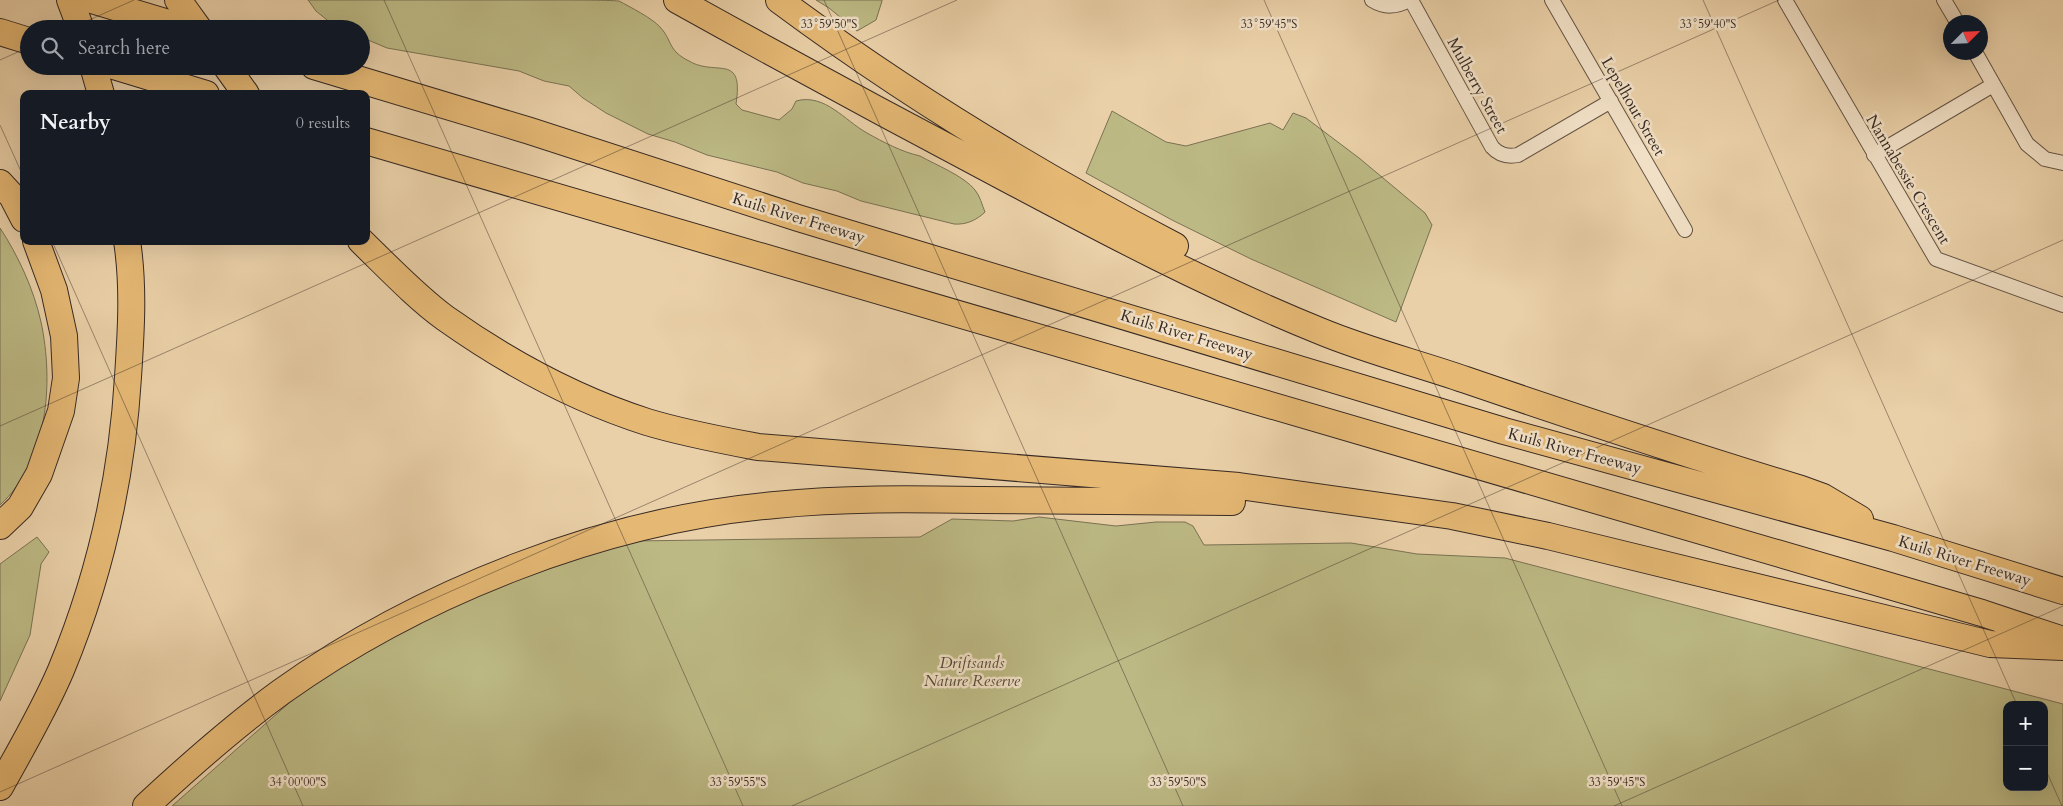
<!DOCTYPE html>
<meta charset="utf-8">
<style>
body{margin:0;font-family:Cardo,serif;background:#242831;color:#f1f3f6}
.controls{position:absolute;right:15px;bottom:15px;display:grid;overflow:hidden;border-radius:10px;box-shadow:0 5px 20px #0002}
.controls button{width:45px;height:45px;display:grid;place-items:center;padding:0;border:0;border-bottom:1px solid #363941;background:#171b24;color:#f1f3f6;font:25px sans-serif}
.compass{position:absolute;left:1943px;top:15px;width:45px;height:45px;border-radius:50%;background:#171b24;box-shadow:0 5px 20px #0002;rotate:66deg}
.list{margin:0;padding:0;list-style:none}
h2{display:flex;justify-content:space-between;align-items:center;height:65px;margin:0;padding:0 20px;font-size:21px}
h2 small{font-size:16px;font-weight:400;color:#9ea1a6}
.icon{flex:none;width:28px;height:28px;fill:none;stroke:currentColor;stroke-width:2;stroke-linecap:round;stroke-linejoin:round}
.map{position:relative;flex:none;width:2063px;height:806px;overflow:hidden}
.search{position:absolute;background:#171b24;box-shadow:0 5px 20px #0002;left:20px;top:20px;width:350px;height:55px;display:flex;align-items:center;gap:12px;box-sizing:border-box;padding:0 18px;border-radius:28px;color:#9ea1a6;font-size:19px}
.panel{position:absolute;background:#171b24;box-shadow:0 5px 20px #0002;left:20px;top:90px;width:350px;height:155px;border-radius:10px}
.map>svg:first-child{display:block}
.green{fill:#bcb984;stroke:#7a7254;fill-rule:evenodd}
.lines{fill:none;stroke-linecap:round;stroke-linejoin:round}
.minor-casing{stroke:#645445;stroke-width:16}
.motorway-casing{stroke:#372a24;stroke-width:28}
.minor{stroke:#f1e0c6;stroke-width:14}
.motorway{stroke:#e5b874;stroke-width:26}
.ticks{fill:none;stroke:#372a24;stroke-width:1;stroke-opacity:0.45}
.labels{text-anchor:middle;stroke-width:5;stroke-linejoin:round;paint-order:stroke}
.street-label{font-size:16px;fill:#372a24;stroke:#f1e0c6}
.park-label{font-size:16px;font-style:italic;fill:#524737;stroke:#f1e0c6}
.ticks-label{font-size:12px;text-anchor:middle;fill:#372a24;stroke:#f1e0c6;stroke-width:5;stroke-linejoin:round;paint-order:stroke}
</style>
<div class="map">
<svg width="2063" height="806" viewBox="0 0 2063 806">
<rect width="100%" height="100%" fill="#ead0a8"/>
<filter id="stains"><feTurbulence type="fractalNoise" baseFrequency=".004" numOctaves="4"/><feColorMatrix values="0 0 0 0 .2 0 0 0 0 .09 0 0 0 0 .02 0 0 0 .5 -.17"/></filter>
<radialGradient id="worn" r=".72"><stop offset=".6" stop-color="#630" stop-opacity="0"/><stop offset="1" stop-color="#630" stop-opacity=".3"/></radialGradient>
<path class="green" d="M 308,0 C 389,0 470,0 551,0 C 565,0 608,0 619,1 C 630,7 652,18 660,27 C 673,41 667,50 689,61 C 716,77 744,52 736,104 L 742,110 L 779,120 L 792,109 L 796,101 C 825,93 845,121 867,133 C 883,142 902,152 920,156 C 936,165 964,176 975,190 C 980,196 982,205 985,212 C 977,220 966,225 954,224 L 861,201 L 837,191 L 803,183 L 777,172 L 707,155 L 675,142 L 648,134 L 606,113 L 583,98 L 569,86 L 544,81 L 519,71 L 387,48 L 361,37 L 361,29 L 337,28 L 316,11 Z
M 816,0 L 882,0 L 882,1 L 876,20 L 857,31 L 829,8 Z
M 1112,111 L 1166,142 L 1186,146 L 1270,123 L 1283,130 L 1293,113 L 1306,118 L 1359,158 L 1425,213 L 1432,225 L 1396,322 L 1251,259 L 1172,220 L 1086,173 Z
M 0,228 C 18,255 34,290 41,322 C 54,383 48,461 0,505 Z
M 1039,517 L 1116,526 L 1156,522 L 1185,522 L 1193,526 L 1204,545 L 1351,543 L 1417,554 L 1505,558 L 2063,704 L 2063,806 L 172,806 L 313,682 L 561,542 L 920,537 L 952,519 L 1013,521 ZM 2007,705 L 2044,705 L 2044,787 L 2007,787 Z
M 37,537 L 49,552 L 41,564 L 30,635 L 0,701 L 0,564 Z"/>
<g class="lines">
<defs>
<path id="minor" d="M 1372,0 C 1385,8 1396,7 1409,0
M 1411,0 L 1492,147 C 1499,155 1507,157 1518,155 L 1611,101
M 1552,0 L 1685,230
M 1785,0 L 1936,259 L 2063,305
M 1944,0 L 1957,22
M 1975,52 L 2027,144 L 2045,159 L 2063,163
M 1874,155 L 1993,85"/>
<path id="motorway" d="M 70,0 L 81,29
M 92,0 L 188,29
M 178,0 L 199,29
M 677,0 C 783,59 890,117 998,174 C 1103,230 1209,286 1320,331 C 1368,351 1417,363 1466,380 C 1577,418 1689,455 1801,489 L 1823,497 L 1860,519
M 779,0 C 904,93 1037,174 1175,246
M 0,32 L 29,41
M 93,66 L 101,94
M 114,66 L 206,94
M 226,66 L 246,94
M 314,66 L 530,131 L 798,218 L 1504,431 L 1893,538 L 2063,591
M 366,141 L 1982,613 L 2060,639
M 0,183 L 12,196 L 24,219
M 361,241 C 388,267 415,296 445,318 C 507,362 575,399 647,422 C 683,433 721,440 758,447 L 1239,486 L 1452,516 L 1548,536 L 1990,644 L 2063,647
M 0,526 L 20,507 L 39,474 L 61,411 L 66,378 L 64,336 L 54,290 L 36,241
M 0,787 C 21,749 44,710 61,670 C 100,576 122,478 128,377 C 131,332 134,286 127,241
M 146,806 C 189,766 233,727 281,692 C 419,593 604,520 775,505 C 843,498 911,499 980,500 C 1064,500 1148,501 1232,502"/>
</defs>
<use href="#minor" class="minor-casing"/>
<use href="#motorway" class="motorway-casing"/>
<use href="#minor" class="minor"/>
<use href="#motorway" class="motorway"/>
</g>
<path class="ticks" d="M 384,0 L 743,806M 824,0 L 1183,806M 1264,0 L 1622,806M 1703,0 L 2017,705M 69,29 L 134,0M 0,60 L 29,47M 0,125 L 24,178M 52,241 L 303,806M 0,426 L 957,0M 2044,766 L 2062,806M 0,792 L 1779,0M 792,806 L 2063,240M 1614,806 L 2063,606"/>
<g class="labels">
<g class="street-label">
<text transform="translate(1478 85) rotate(61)" y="6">Mulberry Street</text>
<text transform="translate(1634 106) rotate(60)" y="6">Lepelhout Street</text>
<text transform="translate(1909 179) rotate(59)" y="6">Nannabessie Crescent</text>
<text transform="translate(799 217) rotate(17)" y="6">Kuils River Freeway</text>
<text transform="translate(1187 334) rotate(17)" y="6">Kuils River Freeway</text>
<text transform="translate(1575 450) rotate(15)" y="6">Kuils River Freeway</text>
<text transform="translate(1965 560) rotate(17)" y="6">Kuils River Freeway</text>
</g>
<g class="park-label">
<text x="972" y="668">Driftsands<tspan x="972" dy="18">Nature Reserve</tspan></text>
</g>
</g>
<g class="ticks-label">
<text x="829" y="28">33°59'50"S</text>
<text x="1269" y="28">33°59'45"S</text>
<text x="1708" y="28">33°59'40"S</text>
<text x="298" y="786">34°00'00"S</text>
<text x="738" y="786">33°59'55"S</text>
<text x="1178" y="786">33°59'50"S</text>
<text x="1617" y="786">33°59'45"S</text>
</g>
<rect width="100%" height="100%" filter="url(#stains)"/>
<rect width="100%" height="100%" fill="url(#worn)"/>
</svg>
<div class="controls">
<button>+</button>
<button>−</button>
</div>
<svg class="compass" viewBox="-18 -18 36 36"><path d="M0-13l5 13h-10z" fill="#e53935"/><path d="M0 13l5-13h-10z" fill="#9ea1a6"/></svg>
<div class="search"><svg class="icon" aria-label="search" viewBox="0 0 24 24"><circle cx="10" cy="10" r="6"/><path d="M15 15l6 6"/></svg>Search here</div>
<section class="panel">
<h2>Nearby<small>0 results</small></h2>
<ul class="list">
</ul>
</section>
</div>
